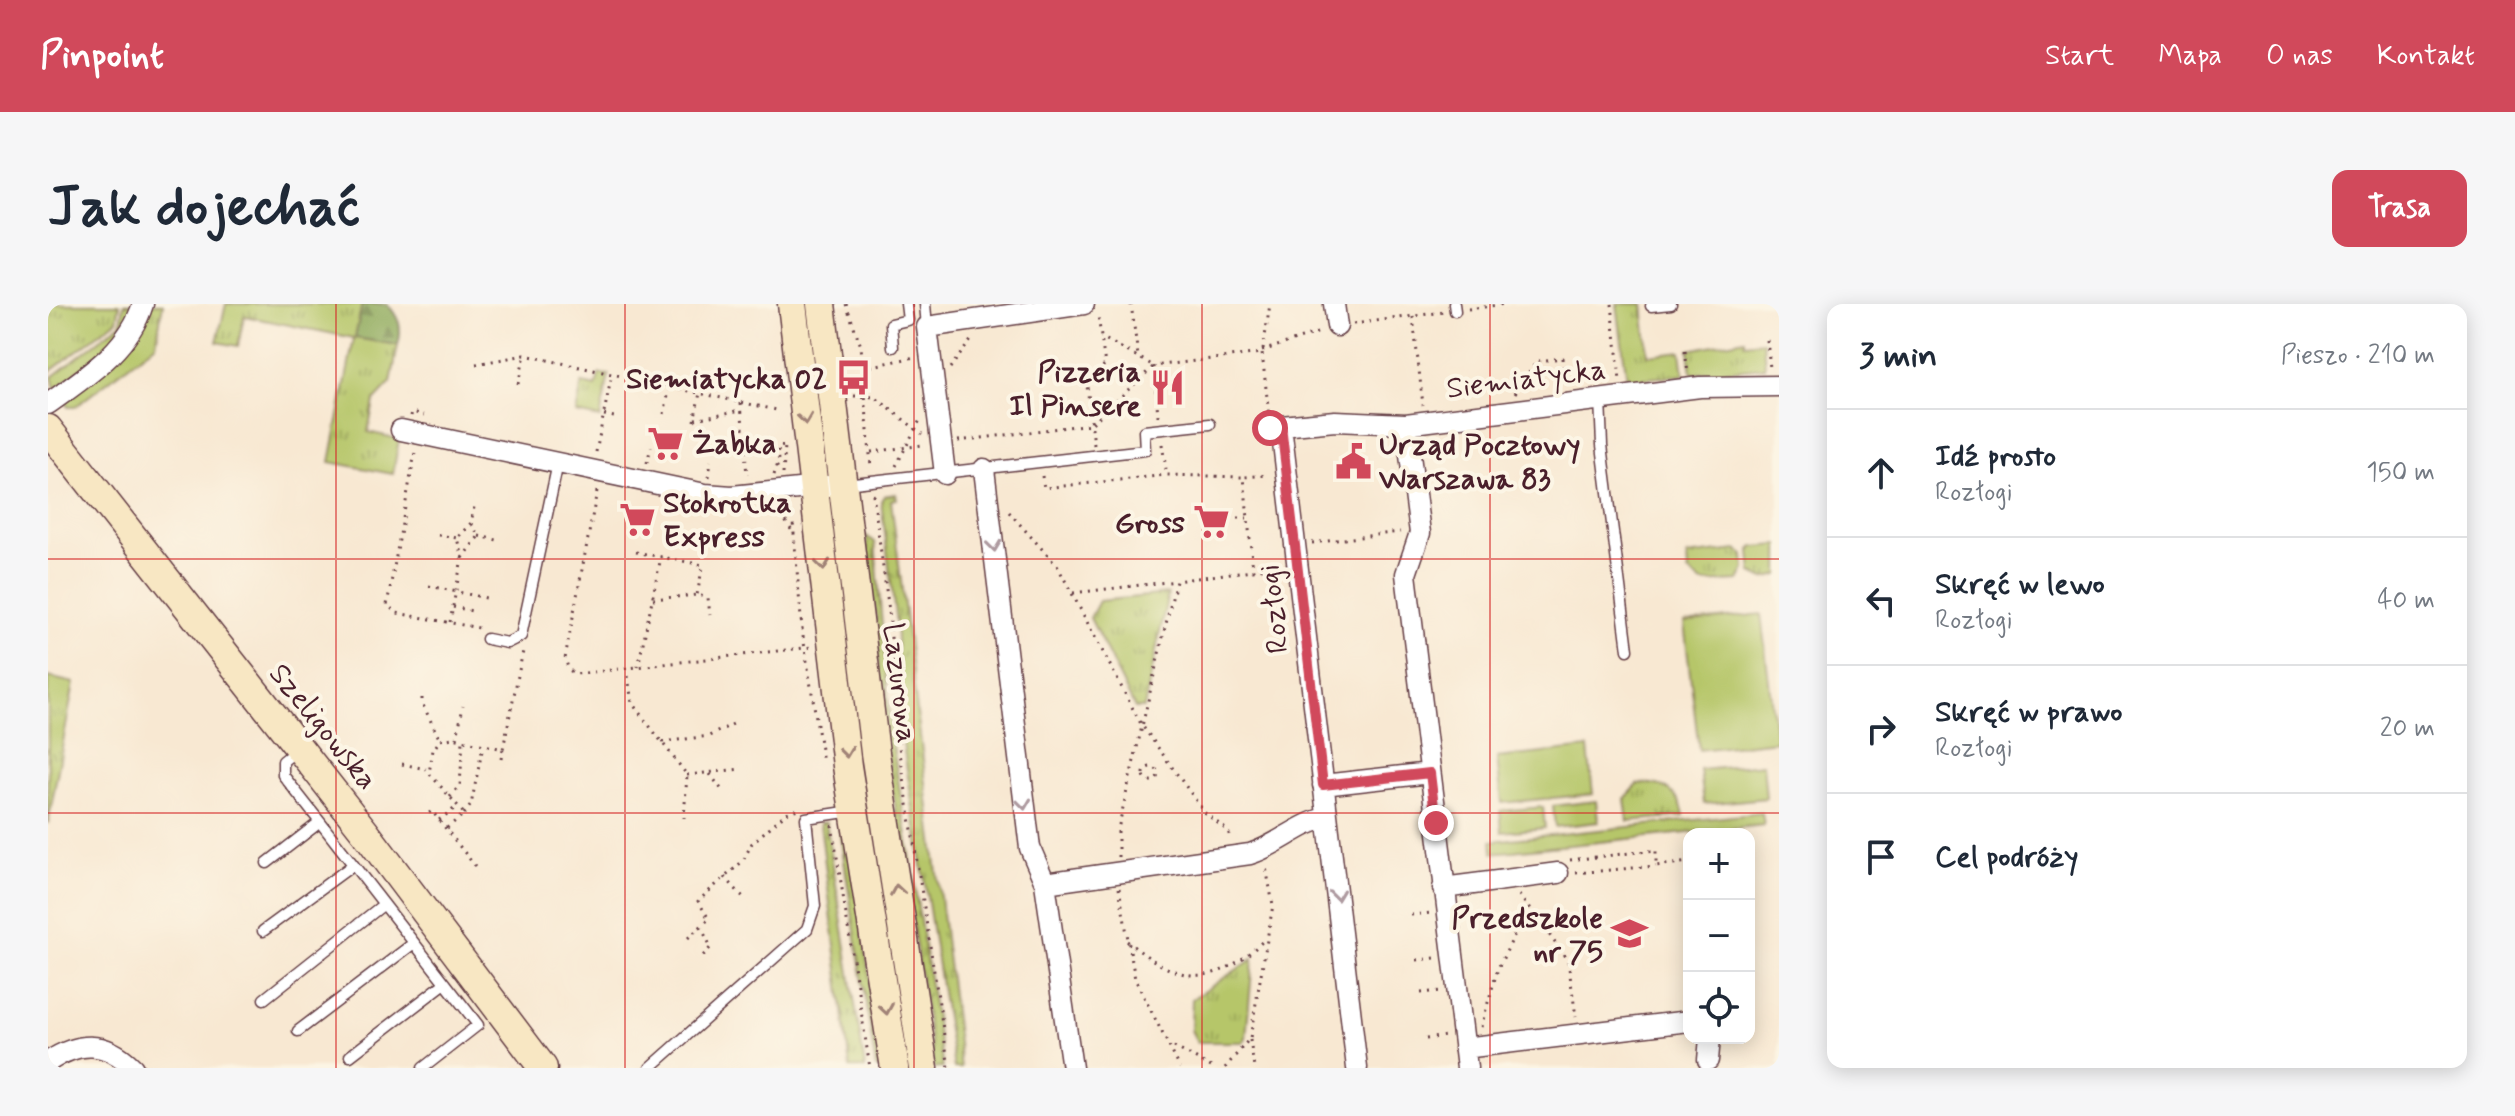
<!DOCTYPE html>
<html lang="pl">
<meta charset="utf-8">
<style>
body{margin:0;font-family:Mynerve,sans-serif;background:#f6f6f7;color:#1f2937}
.controls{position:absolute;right:24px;bottom:24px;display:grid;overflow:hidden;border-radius:16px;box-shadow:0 4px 20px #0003}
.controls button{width:72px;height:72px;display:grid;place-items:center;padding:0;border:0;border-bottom:2px solid #e0e1e3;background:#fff;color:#1f2937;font:40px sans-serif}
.stop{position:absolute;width:24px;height:24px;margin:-18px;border:6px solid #d1495b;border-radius:50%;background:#fff}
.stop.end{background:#d1495b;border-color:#fff;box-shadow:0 2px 8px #0008}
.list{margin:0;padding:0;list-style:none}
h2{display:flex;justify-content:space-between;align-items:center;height:104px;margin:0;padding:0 32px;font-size:34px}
h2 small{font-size:26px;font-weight:400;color:#747a83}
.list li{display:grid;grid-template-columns:52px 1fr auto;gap:24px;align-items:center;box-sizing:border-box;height:128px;padding:0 32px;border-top:2px solid #e0e1e3}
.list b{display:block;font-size:30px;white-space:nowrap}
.list p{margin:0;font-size:26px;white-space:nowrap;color:#747a83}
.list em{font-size:26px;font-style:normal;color:#747a83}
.icon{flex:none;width:44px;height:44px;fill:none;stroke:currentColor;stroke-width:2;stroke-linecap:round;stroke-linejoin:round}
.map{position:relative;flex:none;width:1731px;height:764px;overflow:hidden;border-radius:16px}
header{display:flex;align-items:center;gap:48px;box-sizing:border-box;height:112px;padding:0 40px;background:#d1495b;color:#fff}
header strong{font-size:38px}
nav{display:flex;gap:44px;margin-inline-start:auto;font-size:28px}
.intro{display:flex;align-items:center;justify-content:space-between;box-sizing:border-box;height:192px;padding:0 48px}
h1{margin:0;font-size:56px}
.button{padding:20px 36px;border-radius:16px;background:#d1495b;color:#fff;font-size:28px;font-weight:700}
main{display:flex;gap:48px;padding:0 48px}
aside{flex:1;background:#fff;border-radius:16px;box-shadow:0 4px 20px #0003}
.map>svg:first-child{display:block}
.grass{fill:url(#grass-tufts);stroke:#80724a;stroke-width:2}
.forest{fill:url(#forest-firs);stroke:#6d6544;stroke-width:2}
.pitch{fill:#b6c669;stroke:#80724a;stroke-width:2}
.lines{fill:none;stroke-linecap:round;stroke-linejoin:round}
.lane-casing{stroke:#643d44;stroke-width:13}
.street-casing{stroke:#643d44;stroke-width:23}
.secondary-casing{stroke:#643d44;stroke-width:31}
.path{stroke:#643d44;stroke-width:3;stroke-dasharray:2 6;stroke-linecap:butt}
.lane{stroke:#fff;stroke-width:10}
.street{stroke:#fff;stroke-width:20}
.secondary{stroke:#f8e7c3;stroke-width:28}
.oneway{stroke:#a18377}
.oneway2{stroke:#ae9aa0}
.route{stroke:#d1495b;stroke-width:10}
.grid{fill:none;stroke:#d62828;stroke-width:2;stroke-opacity:0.55}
.labels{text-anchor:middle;stroke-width:8;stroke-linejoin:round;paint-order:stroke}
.poi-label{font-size:30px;font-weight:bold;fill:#4a1f2b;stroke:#fcf5e5;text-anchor:end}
.street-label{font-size:30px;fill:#4a1f2b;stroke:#fcf5e5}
</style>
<header>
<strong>Pinpoint</strong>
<nav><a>Start</a><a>Mapa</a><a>O nas</a><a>Kontakt</a></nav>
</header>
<div class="intro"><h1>Jak dojechać</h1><a class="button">Trasa</a></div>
<main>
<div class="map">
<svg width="1731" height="764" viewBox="0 0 1731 764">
<defs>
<pattern id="grass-tufts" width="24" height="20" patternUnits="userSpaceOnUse" patternTransform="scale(2)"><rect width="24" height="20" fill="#b6c669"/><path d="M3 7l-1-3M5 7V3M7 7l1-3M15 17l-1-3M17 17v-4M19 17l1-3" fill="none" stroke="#96a057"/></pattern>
<pattern id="forest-firs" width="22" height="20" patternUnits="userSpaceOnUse" patternTransform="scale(2)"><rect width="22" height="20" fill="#90ab5d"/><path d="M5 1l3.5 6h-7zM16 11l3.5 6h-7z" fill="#788b4d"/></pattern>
</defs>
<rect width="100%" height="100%" fill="#fcf5e5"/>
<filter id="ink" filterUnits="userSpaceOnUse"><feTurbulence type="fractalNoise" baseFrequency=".0125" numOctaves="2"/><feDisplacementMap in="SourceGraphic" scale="16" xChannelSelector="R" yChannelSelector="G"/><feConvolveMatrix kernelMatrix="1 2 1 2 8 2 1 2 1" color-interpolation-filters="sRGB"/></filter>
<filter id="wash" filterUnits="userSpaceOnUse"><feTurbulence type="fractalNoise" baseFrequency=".006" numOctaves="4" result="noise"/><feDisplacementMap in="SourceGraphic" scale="32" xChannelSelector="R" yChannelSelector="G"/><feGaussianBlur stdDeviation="1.8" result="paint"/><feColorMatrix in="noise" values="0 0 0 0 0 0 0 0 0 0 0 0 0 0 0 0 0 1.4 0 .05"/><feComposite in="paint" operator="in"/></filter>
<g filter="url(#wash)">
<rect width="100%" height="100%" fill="#f8e8d2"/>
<path class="grass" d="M 0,0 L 72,0 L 69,16 L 0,69 Z
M 76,0 L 87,0 L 61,42 L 7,85 L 4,73 L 73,19 Z
M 103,0 L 115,0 L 108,40 L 27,103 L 20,103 L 16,96 Z
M 178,0 L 314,0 L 307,34 L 350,41 L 343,79 L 326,97 L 320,128 L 351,135 L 345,170 L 282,158 L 306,34 L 196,12 L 190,42 L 169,38 Z
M 1569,0 L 1595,0 L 1600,51 L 1633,47 L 1636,71 L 1579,76 Z
M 1697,35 L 1697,39 L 1715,37 L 1717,63 L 1644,70 L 1641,46 Z
M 551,70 L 561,71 L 552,114 L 528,109 L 534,80 L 548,83 Z
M 848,190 L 849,195 L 843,196 L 913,764 L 906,764 L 855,440 L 848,319 L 833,197 L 836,192 Z
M 818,232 L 827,238 L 843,430 L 895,764 L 886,764 L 832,399 L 829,321 Z
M 1731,241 L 1731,271 L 1716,275 L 1704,269 L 1702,247 L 1706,243 Z
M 1689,246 L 1696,251 L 1697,265 L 1691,277 L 1654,279 L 1640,268 L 1639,252 Z
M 1120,290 L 1096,404 L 1087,404 L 1042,314 L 1051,297 Z
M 0,373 L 26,379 L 0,520 Z
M 1590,480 C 1614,477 1632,488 1636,512 L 1580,517 L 1577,495 Z
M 797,516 L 836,764 L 828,764 L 790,517 Z
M 778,518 L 817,764 L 802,764 L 772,519 Z
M 1205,655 L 1198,734 L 1195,738 L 1149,738 L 1143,726 L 1144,695 Z"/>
<path class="forest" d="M 314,0 L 339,0 C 351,13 355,23 350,41 L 307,34 Z"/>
<path class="pitch" d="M 1713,310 L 1728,437 L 1651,446 L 1636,319 Z
M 1540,444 L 1545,490 L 1454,499 L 1449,454 Z
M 1715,460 L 1718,494 L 1656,500 L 1652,466 Z
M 1548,497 L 1550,518 L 1507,523 L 1505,502 Z
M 1495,503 L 1497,524 L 1454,528 L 1452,507 Z
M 1714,509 L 1716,521 L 1445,549 L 1444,537 Z"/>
</g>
<g filter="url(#ink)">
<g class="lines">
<defs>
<path id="lane" d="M 877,0 L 879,23
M 1406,0 L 1407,7
M 1603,2 L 1623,0
M 845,43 L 843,20 L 860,16 L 858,0
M 1552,95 L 1554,141 L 1580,346
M 797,180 L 1097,146 L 1096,127 L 1162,120
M 439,335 L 459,339 L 473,332 L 510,159
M 249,446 L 235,457 L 235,471 L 272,518
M 219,559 L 272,518 L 430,721 L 375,764
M 215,627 L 305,561
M 216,695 L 336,600
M 250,727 L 366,639
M 302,752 L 397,679
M 602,764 L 759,625 L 767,602 L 758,514 L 804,507"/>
<path id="street" d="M 1286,0 L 1289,22
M 0,100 C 37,73 81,46 95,0
M 1358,120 L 1372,229 L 1358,270 L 1419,764
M 353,126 L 657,190 L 684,192 L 779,182
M 936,165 L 982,544 L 997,579 L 1024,764
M 897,170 L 879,23 L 1036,0
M 1275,481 L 1382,469
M 997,579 L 1202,550 C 1231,541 1253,518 1279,514
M 1395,584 L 1510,569
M 1416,744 L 1641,717
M 1660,756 L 1662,734
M 0,758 C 31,737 58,736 85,764
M 1309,764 L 1233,122 L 1287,117 L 1358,120 L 1652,83 L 1731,82"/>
<path id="secondary" d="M 744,0 L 799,462 L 847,764
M 773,0 L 827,449 L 876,764
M 0,125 L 317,528 L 495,764"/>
</defs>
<use href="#lane" class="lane-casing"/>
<use href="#street" class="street-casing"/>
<use href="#secondary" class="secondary-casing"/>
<path class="path" d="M 798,0 L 813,42 L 823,163
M 1083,0 L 1090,52
M 1564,0 L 1572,77
M 1420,5 L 1458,0
M 1365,13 L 1375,101
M 1305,20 L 1396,8
M 1719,36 L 1722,64
M 1215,46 L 1222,0
M 1214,47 L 1272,28
M 1637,47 L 1640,69
M 428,60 L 477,51 L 733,107
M 815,64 L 867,53
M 902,64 L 924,35
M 470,80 L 477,51
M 1467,89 L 1489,57 L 1514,54 L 1516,82
M 806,92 L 827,93 L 874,130
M 693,99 L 699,171
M 616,110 L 622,83
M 556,111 L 571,114
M 363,112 L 364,108 L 376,111
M 1110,112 L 1106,62 L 1214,49 L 1221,111
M 647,115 L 693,106
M 646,117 L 652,89
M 910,137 L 1043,120 L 1106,62 L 1053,33
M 1114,140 L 1119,171 L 1196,173
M 1046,141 L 1038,73 L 1057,61 L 1050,12
M 548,148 L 564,70
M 823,148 L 875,141
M 367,149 L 339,301 L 349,309 L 431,324
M 599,159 L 603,143
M 848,162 L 872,116
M 735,170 L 737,142
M 726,171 L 731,157 L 730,143 L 737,142
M 994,172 L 996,184 L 1119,171
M 661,173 L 663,157
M 549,187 L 517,355 L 521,366 L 528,370 L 764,343
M 825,190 L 842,315 L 848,423 L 901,764
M 729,204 L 744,227
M 739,206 L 745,218 L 754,326 L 775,458
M 961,208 L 1010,263 L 1093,420 L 1157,509 L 1180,527 L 1182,533
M 1182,214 L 1199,214
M 390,231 L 409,234
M 431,232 L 449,236
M 1264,239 L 1352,228
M 588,248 L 655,261 L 649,291
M 414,254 L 431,232 L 423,219
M 1205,267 L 1196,173 L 1221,171
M 381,282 L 438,294
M 1025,289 L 1128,277
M 605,295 L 649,291 L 660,294 L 662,311
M 405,303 L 424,307
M 402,318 L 414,254 L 409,234 L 423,219 L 427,198
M 590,363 L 613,253
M 580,372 L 584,399 L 639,471 L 636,514
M 374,394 L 374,399 L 392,436
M 409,434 L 415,402
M 614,438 L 661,432 L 687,419
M 453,455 L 455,445
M 354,460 L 378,465
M1096 470a7 7 0 1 1 14 0a7 7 0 1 1-14 0Z
M 662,470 L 674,486
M 639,471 L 693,465
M 402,493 L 412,481 L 415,437
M 381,509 L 384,507 L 427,562
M 416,510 L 423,501 L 435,442
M 391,516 L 410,502 L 381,469 L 385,446 L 392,436 L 405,434 L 455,445 L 475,347
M 784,521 L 822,764
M 399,524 L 416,510 L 410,502
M 1070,553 L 1070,525 L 1128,277 L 1232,262
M 1522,556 L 1608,546 L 1608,562 L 1641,558
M 1528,569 L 1608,562
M 677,573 L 695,593
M 1071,584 L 1087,675 L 1132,764
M 1471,591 L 1488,614
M 1363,611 L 1383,609
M 653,623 L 663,643 L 653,654
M 640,634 L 661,615 L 650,597 L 695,557 L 704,539 L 738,509 L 750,505
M 1079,637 C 1131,680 1165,686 1217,635
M 1369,656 L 1387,654
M 1373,689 L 1393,687
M 1433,723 L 1450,664 L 1475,614 L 1490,615 L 1520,657 L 1528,713
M 1378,735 L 1398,732
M 1202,736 L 1206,764
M 1126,743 L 1165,764
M 1177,764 L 1202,734 L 1225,601 L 1218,563"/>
<use href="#lane" class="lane"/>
<use href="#street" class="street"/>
<use href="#secondary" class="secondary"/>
</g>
<defs><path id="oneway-chevron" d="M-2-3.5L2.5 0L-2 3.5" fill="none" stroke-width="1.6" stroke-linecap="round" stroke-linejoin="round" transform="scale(2)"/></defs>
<g class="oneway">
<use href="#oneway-chevron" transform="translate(757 115) rotate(83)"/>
<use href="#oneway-chevron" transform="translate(775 261) rotate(83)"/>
<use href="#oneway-chevron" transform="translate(798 448) rotate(83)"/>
<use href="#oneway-chevron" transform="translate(849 586) rotate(-99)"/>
<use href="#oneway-chevron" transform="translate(838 705) rotate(81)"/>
</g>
<g class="oneway2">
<use href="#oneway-chevron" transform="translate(946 242) rotate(83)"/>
<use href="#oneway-chevron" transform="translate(976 500) rotate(83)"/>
<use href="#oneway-chevron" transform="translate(1289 591) rotate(83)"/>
</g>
</g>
<g class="lines" filter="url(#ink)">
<path class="route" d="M 1222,124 L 1233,122 L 1275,481 L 1382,469 L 1388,519"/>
</g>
<path class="grid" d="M 288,0 L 288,764M 577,0 L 577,764M 866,0 L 866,764M 1154,0 L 1154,764M 1442,0 L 1442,764M 0,255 L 1731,255M 0,509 L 1731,509"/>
<defs>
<symbol id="bus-bare" viewBox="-9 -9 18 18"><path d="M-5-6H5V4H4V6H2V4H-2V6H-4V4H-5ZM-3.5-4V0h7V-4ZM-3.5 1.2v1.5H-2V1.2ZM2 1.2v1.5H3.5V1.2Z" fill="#d1495b" stroke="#fcf5e5" stroke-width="2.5" paint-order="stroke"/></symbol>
<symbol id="restaurant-bare" viewBox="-9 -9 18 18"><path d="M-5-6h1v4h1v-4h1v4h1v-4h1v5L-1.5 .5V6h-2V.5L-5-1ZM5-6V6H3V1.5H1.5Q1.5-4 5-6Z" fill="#d1495b" stroke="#fcf5e5" stroke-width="2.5" paint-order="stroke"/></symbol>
<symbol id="supermarket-bare" viewBox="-9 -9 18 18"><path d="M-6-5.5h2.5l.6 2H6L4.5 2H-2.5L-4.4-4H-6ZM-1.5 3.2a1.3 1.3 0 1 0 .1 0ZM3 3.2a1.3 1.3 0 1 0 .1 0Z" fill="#d1495b" stroke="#fcf5e5" stroke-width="2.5" paint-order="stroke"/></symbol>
<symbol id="civic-bare" viewBox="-9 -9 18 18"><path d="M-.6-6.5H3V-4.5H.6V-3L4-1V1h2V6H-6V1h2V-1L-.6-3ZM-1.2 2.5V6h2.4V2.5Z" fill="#d1495b" stroke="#fcf5e5" stroke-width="2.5" paint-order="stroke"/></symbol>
<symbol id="school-bare" viewBox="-9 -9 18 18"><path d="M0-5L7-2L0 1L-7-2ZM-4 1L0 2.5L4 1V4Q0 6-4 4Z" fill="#d1495b" stroke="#fcf5e5" stroke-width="2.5" paint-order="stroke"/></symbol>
</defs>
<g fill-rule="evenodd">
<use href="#bus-bare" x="780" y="48" width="51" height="51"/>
<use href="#restaurant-bare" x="1094" y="58" width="51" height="51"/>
<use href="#supermarket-bare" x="592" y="114" width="51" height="51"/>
<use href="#civic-bare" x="1280" y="132" width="51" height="51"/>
<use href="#supermarket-bare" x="564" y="190" width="51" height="51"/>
<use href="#supermarket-bare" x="1138" y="192" width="51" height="51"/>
<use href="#school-bare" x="1556" y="604" width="51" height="51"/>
</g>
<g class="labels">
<g class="poi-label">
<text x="1093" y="77">Pizzeria<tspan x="1093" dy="34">Il Pinsere</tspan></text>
<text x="779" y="84">Siemiatycka 02</text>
<text x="644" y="149" text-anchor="start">Żabka</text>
<text x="1331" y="150" text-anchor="start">Urząd Pocztowy<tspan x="1331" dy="34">Warszawa 83</tspan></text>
<text x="615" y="208" text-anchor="start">Stokrotka<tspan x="615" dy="34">Express</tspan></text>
<text x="1137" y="228">Gross</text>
<text x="1555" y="623">Przedszkole<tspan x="1555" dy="34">nr 75</tspan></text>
</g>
<g class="street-label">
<text transform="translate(1478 74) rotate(-7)" y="10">Siemiatycka</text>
<text transform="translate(1225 305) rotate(-96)" y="10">Rozłogi</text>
<text transform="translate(853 379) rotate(83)" y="10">Lazurowa</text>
<text transform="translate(276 422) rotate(51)" y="10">Szeligowska</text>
</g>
</g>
</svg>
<div class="controls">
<button>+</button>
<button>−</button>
<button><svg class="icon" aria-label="locate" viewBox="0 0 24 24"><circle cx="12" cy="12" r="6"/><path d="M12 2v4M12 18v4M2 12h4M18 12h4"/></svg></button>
</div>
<div class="stop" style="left:1222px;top:124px"></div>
<div class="stop end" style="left:1388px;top:519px"></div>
</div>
<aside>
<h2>3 min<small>Pieszo · 210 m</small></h2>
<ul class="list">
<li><svg class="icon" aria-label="ahead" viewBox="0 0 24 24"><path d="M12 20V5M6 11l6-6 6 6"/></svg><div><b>Idź prosto</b><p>Rozłogi</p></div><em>150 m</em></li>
<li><svg class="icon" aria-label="left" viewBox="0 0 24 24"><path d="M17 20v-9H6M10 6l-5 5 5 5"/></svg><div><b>Skręć w lewo</b><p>Rozłogi</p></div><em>40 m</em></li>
<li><svg class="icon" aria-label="right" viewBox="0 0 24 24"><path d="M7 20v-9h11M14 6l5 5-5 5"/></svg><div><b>Skręć w prawo</b><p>Rozłogi</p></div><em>20 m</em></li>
<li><svg class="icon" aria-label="arrive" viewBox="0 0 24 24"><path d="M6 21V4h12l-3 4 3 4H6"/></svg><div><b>Cel podróży</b></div></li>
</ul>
</aside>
</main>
